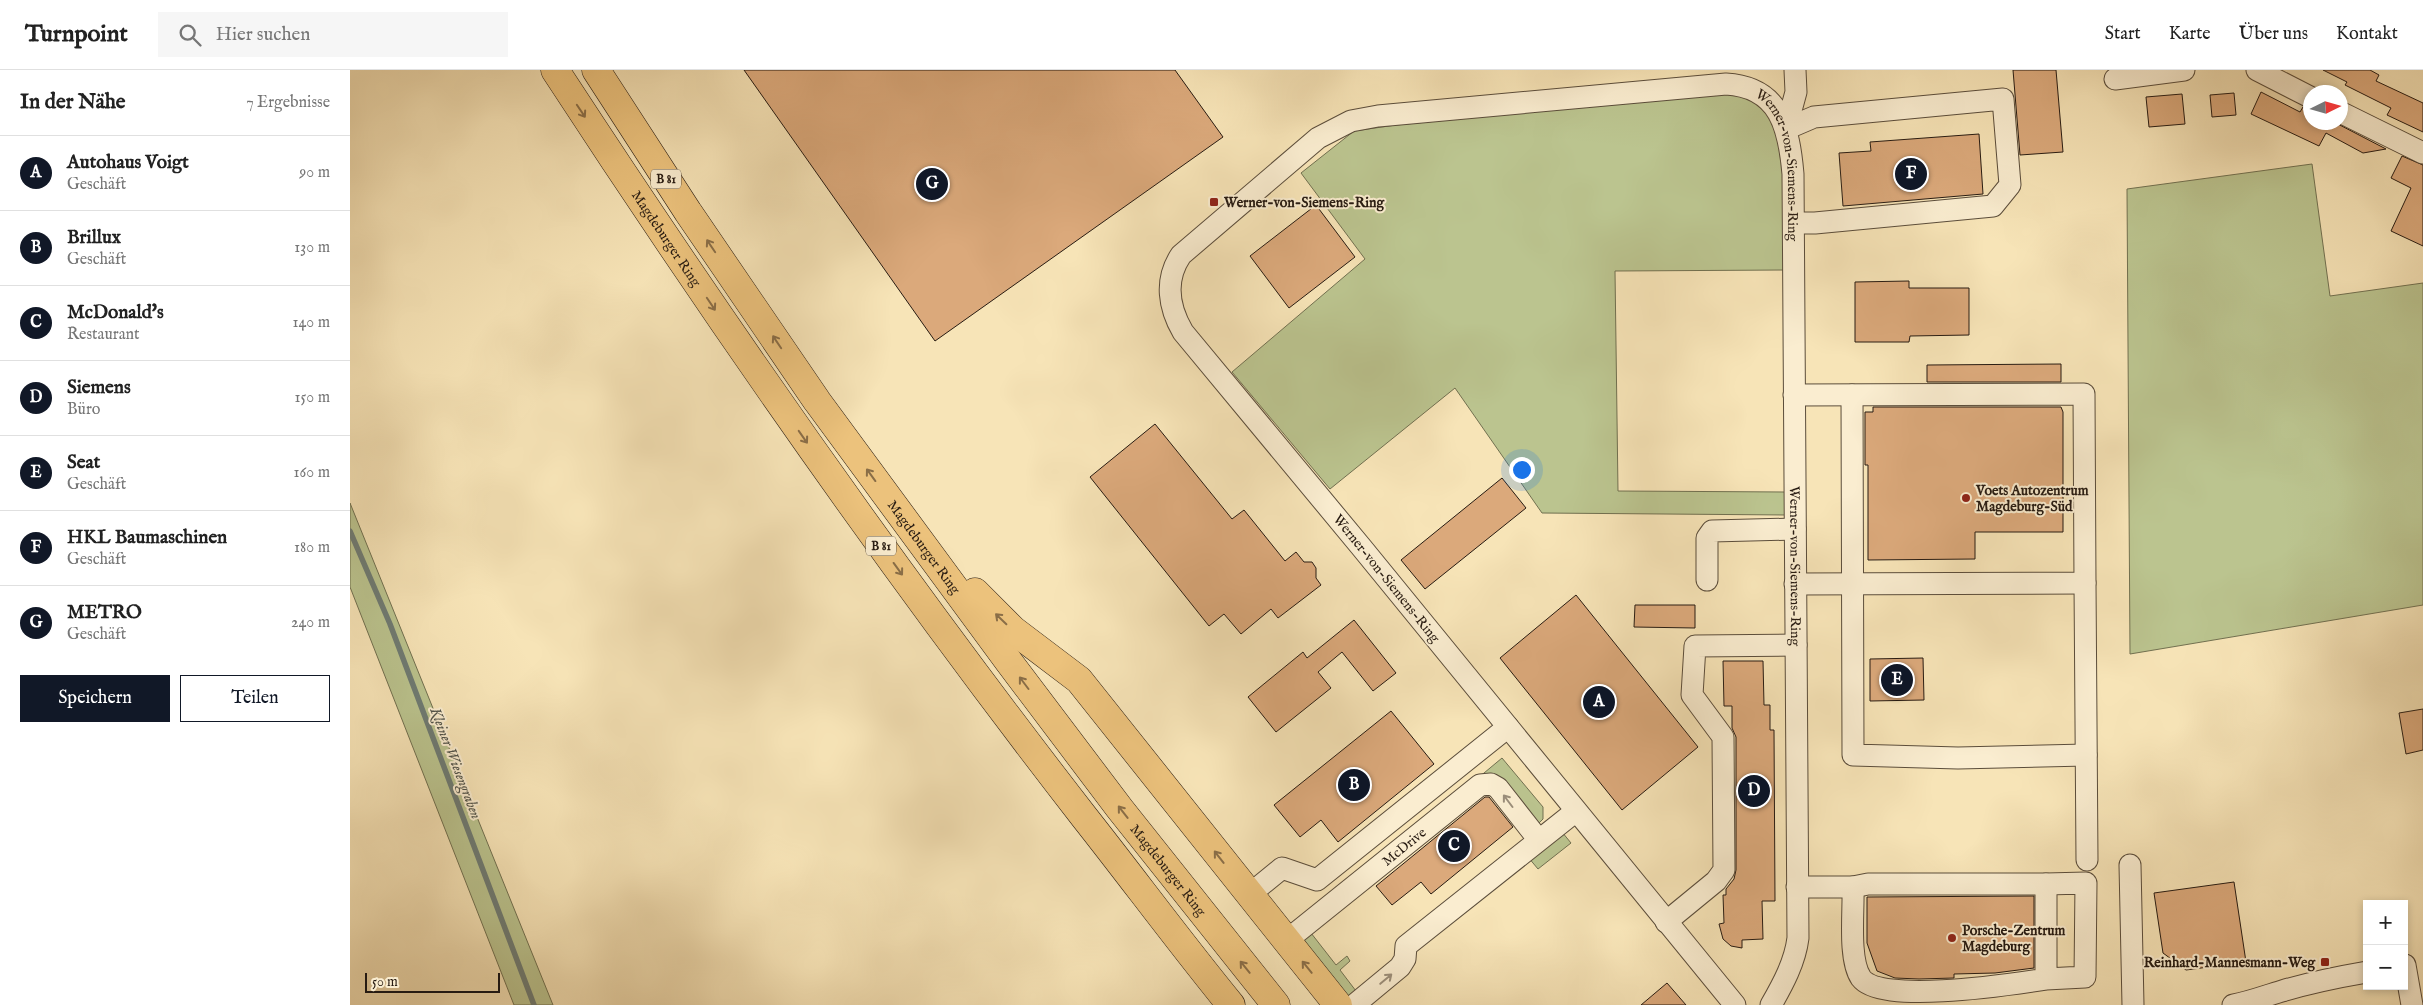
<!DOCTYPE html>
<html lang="de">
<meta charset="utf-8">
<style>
body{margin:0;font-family:"IM FELL English",serif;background:#f6f6f6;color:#222}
.controls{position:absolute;right:15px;bottom:15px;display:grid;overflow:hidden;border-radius:0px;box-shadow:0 2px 8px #0003}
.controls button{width:45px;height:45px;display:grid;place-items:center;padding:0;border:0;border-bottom:1px solid #e0e0e0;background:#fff;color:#222;font:25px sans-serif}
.compass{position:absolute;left:1953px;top:15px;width:45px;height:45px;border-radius:50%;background:#fff;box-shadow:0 2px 8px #0003;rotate:85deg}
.scale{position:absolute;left:15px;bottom:12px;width:135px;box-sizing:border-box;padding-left:5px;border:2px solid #271b12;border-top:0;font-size:14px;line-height:18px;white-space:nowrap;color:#271b12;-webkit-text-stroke:4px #faedd0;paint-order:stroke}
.you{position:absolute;left:1171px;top:399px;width:18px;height:18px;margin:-12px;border:4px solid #fff;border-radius:50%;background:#1a73e8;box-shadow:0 0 0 8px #1a73e833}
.badge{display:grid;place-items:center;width:32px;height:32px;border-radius:50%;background:#111827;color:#fff;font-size:16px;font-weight:700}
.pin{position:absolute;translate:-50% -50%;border:2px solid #fff;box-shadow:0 1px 5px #0006}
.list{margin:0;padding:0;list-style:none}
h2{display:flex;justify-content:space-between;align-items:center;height:65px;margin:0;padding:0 20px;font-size:21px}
h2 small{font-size:16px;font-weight:400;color:#767676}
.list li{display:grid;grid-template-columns:32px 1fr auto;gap:15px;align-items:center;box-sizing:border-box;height:75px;padding:0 20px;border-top:1px solid #e0e0e0}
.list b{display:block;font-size:19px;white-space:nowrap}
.list p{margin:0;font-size:16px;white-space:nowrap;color:#767676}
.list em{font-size:16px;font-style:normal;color:#767676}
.actions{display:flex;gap:10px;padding:15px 20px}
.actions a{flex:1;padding:11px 0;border:1px solid #111827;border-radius:0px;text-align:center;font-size:18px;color:#111827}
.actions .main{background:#111827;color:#fff}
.icon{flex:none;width:28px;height:28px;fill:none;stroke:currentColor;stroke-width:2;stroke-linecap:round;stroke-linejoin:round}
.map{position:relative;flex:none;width:2073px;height:935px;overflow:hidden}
header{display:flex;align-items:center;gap:30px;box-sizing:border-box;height:70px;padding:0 25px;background:#fff;border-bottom:1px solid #e0e0e0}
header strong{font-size:24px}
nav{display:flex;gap:28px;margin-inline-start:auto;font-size:18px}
.search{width:350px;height:45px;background:#f6f6f6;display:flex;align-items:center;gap:12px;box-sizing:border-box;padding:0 18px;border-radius:0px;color:#767676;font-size:19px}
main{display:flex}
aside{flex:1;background:#fff}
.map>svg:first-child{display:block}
.green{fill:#bbc48f;stroke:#717050}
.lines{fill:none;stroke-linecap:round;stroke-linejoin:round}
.stream{stroke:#6f7c74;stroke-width:5.5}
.building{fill:#dba97b;stroke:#271b12}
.minor-casing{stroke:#5b4d3b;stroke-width:23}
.highway-casing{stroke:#271b12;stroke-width:29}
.minor{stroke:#faedd0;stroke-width:21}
.highway{stroke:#ecc27c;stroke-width:28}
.oneway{stroke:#8a6e47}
.oneway2{stroke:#9b8e7a}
.poi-dot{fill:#8f2418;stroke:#faedd0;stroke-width:2}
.labels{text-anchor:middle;stroke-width:4;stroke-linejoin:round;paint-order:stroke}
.shield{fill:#faedd0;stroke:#665a4b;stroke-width:1}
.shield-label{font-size:12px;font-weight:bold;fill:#271b12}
.street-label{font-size:14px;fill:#271b12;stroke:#faedd0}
.poi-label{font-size:14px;font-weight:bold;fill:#271b12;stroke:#faedd0;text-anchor:start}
.water-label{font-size:15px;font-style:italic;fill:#51544b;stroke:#faedd0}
</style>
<header>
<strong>Turnpoint</strong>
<div class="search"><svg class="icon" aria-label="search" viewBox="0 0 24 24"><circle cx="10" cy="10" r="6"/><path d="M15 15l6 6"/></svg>Hier suchen</div>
<nav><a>Start</a><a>Karte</a><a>Über uns</a><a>Kontakt</a></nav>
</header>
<main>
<aside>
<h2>In der Nähe<small>7 Ergebnisse</small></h2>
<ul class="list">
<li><span class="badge">A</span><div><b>Autohaus Voigt</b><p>Geschäft</p></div><em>90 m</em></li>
<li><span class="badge">B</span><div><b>Brillux</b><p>Geschäft</p></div><em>130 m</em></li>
<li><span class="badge">C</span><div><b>McDonald's</b><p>Restaurant</p></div><em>140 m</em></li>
<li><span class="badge">D</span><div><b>Siemens</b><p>Büro</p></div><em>150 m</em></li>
<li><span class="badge">E</span><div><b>Seat</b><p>Geschäft</p></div><em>160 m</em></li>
<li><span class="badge">F</span><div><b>HKL Baumaschinen</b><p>Geschäft</p></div><em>180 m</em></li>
<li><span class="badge">G</span><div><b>METRO</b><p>Geschäft</p></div><em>240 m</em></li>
</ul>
<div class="actions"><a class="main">Speichern</a><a>Teilen</a></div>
</aside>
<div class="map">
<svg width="2073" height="935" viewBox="0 0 2073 935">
<rect width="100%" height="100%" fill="#f7e4b7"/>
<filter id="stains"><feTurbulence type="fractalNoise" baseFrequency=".004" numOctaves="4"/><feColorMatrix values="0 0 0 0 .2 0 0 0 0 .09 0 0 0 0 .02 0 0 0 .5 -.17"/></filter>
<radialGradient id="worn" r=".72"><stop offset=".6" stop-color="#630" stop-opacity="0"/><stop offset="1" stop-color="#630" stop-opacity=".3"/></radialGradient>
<path class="green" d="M 1372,23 L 1393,25 L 1416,40 L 1433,80 L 1436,200 L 1265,201 L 1268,421 L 1435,422 L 1435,445 L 1192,443 L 1105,318 L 980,419 L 882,302 L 1015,189 L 951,103 L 1004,61 L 1046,55 Z
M 1962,94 L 1980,226 L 2073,213 L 2073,535 L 1780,584 L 1777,119 Z
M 0,433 L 203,935 L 164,935 L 0,517 Z
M 1152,688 L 1193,737 L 1193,749 L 1186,756 L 1128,708 Z
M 1212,762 L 1221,773 L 1188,799 L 1178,787 L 1192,782 Z
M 961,863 L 986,895 L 997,886 L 1000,891 L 990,900 L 1006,921 L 998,932 L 947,869 Z"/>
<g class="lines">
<path class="stream" d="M 0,461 L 40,554 L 184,935"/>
</g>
<path class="building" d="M 394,0 L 825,0 L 873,67 L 585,271 Z
M 1663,0 L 1706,0 L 1713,82 L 1670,85 Z
M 1973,0 L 2020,0 L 2029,5 L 2026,11 L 2073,33 L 2073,62 L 2037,45 L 2041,38 L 1995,15 L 1997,12 Z
M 1911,22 L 1950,42 L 1953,37 L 1960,39 L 1960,52 L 1984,52 L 2036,79 L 2013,83 L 1976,63 L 1969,76 L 1901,44 Z
M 1884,23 L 1886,45 L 1862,47 L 1860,25 Z
M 1832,24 L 1835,54 L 1799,57 L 1796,27 Z
M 1629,64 L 1633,124 L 1493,136 L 1489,83 L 1521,81 L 1520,72 Z
M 2052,86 L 2073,95 L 2073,176 L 2041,161 L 2061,118 L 2041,108 Z
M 966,135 L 1005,187 L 939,238 L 900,186 Z
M 1559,211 L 1559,218 L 1619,218 L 1619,265 L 1560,266 L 1559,272 L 1505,272 L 1505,212 Z
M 1711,294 L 1711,312 L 1577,312 L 1577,295 Z
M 1523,337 L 1711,337 L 1713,342 L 1713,462 L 1625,462 L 1625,489 L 1518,490 L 1518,395 L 1515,395 L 1515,342 L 1523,342 Z
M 805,354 L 882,449 L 894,440 L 935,491 L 946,482 L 954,492 L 962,492 L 966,498 L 966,508 L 971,515 L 928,548 L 921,539 L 891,564 L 874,544 L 859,556 L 740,407 Z
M 1152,408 L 1176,438 L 1075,519 L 1051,490 Z
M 1226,525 L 1348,677 L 1272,740 L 1150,588 Z
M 1285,535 L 1345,535 L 1345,558 L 1284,557 Z
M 1004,550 L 1046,603 L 1023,621 L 992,582 L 968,602 L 981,618 L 926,662 L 898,627 L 953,582 L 957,588 Z
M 1573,588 L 1574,630 L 1520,631 L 1520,589 Z
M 1373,591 L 1413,591 L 1414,635 L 1420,635 L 1420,660 L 1424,660 L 1425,831 L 1412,831 L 1413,869 L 1392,870 L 1392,878 L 1381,876 L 1373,869 L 1369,854 L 1374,853 L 1373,825 L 1376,825 L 1376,819 L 1384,809 L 1386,800 L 1386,667 L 1382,658 L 1382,636 L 1374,636 Z
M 2073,639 L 2073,680 L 2056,684 L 2049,643 Z
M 1041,641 L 1084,694 L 988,772 L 971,750 L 950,767 L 924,735 Z
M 1135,727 L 1139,727 L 1163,757 L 1081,824 L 1071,812 L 1042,835 L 1026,816 Z
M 1884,812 L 1896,892 L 1836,900 L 1813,883 L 1804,823 Z
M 1684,826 L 1684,898 L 1645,903 L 1604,904 L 1604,908 L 1569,909 L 1545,908 L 1527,901 L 1517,873 L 1517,827 Z
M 1317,913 L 1336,935 L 1291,935 Z"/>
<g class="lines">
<defs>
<g id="minor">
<path d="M 1907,0 L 1960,27"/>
<path d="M 1765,9 L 1834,0"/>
<path d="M 1990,42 L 2073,83"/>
<path d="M 1436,59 L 1464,47 L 1653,29 L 1660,115 L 1643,136 L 1465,153 L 1444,153"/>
<path d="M 1436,59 L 1446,22 L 1445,0"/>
<path d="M 1444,325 L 1734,324 L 1735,513 L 1445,514"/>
<path d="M 1502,325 L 1503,685 L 1608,688 L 1736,685"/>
<path d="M 1357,510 L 1357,468 L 1362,461 L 1445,459"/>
<path d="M 1735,513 L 1737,790"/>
<path d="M 1780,795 L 1783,935"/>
<path d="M 1447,817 L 1503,817 C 1504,840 1498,889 1511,908 C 1531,935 1662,914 1696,909 L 1696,814 L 1736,813 L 1735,907 L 1696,909"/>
<path d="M 1503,817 L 1518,814 L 1696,814"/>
<path d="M 899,825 L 932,798 L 967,810 L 1158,657"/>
<path d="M 1316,852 L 1366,811 L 1374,800 L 1373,667 L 1342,625 L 1345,576 L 1446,575"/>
<path id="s1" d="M 936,871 L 1130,715 L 1141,714 L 1148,718 L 1188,769"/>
<path d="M 2055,895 L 2062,935"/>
<path d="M 1004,935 L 1050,897 L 1055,889 L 1056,876 L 1226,741"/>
<path id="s2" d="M 1385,935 L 1012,478 L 833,262 C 819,238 814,210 831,185 L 968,68 L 1001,51 L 1028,46 L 1376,14 C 1430,17 1439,58 1443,104 L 1448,868 C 1445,892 1433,914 1421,935"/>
<path d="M 1883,935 C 1900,932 1915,926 1932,921 C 1959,913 1988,907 2017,902"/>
</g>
<g id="highway">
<path id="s3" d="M 205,0 C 372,256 547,506 735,748 C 784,810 831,874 881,935"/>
<path id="s4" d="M 246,0 L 338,142 L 467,331 L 659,592 L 770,739 L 926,935"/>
<path d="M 625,522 L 663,560 L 729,610 L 988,935"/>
</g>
</defs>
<use href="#minor" class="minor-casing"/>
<use href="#highway" class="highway-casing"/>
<use href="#minor" class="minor"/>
<use href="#highway" class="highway"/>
</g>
<defs><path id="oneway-shaft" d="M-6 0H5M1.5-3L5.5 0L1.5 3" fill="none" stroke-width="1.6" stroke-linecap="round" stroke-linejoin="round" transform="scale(1.25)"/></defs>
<g class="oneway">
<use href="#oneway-shaft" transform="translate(231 41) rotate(56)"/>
<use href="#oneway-shaft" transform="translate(361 176) rotate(-124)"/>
<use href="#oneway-shaft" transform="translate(361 234) rotate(56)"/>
<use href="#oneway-shaft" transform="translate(427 272) rotate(-124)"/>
<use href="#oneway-shaft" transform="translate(453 367) rotate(55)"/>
<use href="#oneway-shaft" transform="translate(521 405) rotate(-126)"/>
<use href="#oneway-shaft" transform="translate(548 499) rotate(54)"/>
<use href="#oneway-shaft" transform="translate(651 549) rotate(-136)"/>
<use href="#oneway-shaft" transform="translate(674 613) rotate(-127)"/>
<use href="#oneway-shaft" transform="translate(773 742) rotate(-128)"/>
<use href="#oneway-shaft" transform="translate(869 787) rotate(-128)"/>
<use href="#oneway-shaft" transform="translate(895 897) rotate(-129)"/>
<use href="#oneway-shaft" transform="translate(957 897) rotate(-129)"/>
</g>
<g class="oneway2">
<use href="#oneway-shaft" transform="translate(1158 731) rotate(-127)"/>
<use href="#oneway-shaft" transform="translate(1036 909) rotate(-40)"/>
</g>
<g class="poi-dot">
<rect x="859" y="127" width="10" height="10" rx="2.5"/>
<circle cx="1616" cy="428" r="5"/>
<circle cx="1602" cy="868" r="5"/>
<rect x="1970" y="887" width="10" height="10" rx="2.5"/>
</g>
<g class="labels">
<g class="shield">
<rect x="301" y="99.5" width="30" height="19" rx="4"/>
<rect x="516" y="466.5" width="30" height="19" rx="4"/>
</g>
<g class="shield-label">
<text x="316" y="113">B 81</text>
<text x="531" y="480">B 81</text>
</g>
<g class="street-label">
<text dy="5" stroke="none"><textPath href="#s2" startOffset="1659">Werner-von-Siemens-Ring</textPath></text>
<text dy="5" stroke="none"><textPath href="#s3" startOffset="202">Magdeburger Ring</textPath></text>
<text dy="5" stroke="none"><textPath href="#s4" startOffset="579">Magdeburger Ring</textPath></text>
<text dy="5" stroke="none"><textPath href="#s2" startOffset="2064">Werner-von-Siemens-Ring</textPath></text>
<text transform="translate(1037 508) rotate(51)" y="5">Werner-von-Siemens-Ring</text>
<text dy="5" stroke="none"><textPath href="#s1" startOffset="151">McDrive</textPath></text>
<text dy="5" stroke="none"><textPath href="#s4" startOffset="984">Magdeburger Ring</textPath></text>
</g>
<g class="poi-label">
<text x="874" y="137">Werner-von-Siemens-Ring</text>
<text x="1626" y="425">Voets Autozentrum<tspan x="1626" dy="16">Magdeburg-Süd</tspan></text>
<text x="1612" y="865">Porsche-Zentrum<tspan x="1612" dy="16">Magdeburg</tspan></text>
<text x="1965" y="897" text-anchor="end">Reinhard-Mannesmann-Weg</text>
</g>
<g class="water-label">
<text transform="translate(106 693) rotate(69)" y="5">Kleiner Wiesengraben</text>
</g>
</g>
<rect width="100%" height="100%" filter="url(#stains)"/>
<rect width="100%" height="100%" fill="url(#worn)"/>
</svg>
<div class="controls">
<button>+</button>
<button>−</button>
</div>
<svg class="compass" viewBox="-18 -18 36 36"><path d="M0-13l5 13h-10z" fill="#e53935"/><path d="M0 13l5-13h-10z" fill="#767676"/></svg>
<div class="scale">50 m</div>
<div class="you"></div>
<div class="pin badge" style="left:1249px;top:632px">A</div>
<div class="pin badge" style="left:1004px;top:715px">B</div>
<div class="pin badge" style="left:1104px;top:776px">C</div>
<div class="pin badge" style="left:1404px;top:721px">D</div>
<div class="pin badge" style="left:1547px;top:610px">E</div>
<div class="pin badge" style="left:1561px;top:104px">F</div>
<div class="pin badge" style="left:582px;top:114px">G</div>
</div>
</main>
